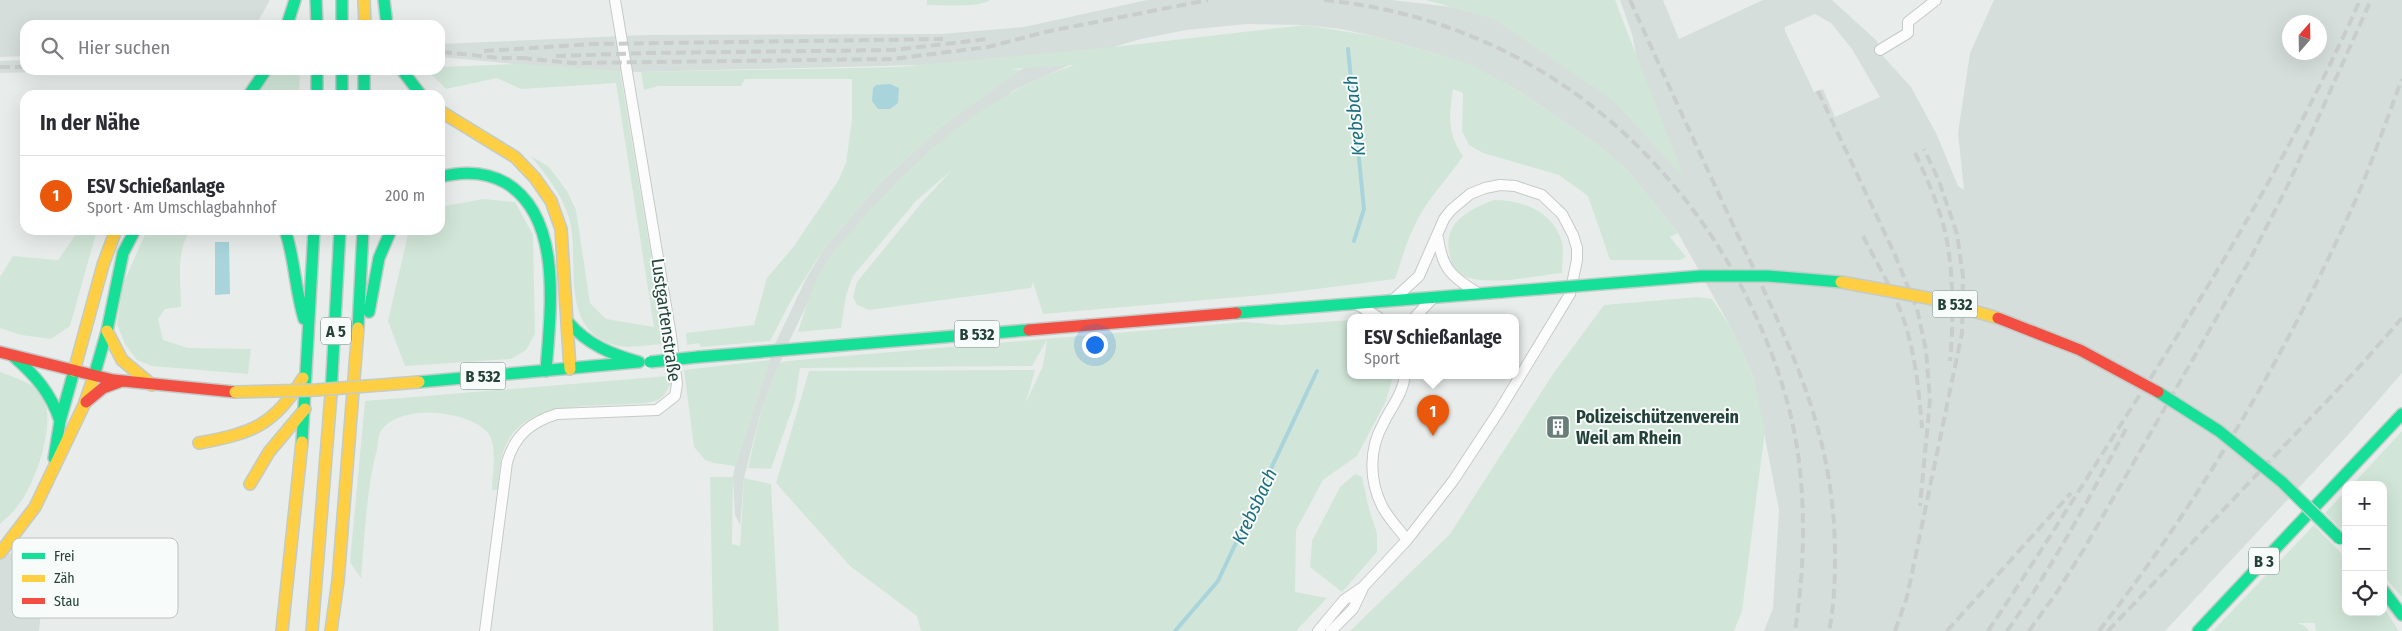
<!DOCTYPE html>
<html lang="de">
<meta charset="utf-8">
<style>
body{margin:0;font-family:"Fira Sans Condensed",sans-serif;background:#f7f7f7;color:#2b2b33}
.controls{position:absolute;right:15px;bottom:15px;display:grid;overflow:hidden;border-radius:10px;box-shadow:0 5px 20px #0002}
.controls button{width:45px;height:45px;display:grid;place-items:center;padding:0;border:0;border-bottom:1px solid #e1e1e2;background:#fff;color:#2b2b33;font:25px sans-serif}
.compass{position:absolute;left:2282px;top:15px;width:45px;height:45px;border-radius:50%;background:#fff;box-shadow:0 5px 20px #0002;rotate:20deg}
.you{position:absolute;left:1094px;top:344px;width:18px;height:18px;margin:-12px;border:4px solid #fff;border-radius:50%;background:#1a73e8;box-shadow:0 0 0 8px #1a73e833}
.badge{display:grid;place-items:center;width:32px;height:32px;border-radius:50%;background:#ea580c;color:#fff;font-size:16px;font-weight:700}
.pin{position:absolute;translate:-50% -41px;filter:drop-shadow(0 1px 2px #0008)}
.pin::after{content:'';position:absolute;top:26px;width:18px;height:15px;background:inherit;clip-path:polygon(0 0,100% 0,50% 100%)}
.popup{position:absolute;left:1347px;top:314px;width:172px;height:65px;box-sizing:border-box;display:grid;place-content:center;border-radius:10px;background:#fff;filter:drop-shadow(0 1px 4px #0005);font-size:16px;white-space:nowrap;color:#7c7c81}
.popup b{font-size:19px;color:#2b2b33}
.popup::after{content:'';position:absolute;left:50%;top:100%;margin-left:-10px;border:10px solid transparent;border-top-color:#fff}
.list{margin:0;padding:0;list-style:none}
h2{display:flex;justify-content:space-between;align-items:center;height:65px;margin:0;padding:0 20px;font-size:21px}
h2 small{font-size:16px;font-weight:400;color:#7c7c81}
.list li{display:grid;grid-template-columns:32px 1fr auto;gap:15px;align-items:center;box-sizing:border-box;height:80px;padding:0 20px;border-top:1px solid #e1e1e2}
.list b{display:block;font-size:19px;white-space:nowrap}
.list p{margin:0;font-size:16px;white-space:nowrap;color:#7c7c81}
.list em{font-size:16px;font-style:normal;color:#7c7c81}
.icon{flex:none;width:28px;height:28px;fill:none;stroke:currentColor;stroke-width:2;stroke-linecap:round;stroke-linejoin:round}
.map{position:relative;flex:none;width:2402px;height:631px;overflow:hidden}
.search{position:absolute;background:#fff;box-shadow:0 5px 20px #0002;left:20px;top:20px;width:425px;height:55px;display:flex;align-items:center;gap:12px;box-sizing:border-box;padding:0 18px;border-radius:15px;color:#7c7c81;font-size:19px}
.panel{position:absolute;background:#fff;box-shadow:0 5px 20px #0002;left:20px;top:90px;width:425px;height:145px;border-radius:15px}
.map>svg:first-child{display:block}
.built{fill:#d6dedb;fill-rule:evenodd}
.green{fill:#d1e6d8}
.water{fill:#a9d4db}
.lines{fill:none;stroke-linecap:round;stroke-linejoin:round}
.stream{stroke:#a9d4db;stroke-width:4}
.street-casing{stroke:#c5cac8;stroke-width:12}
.fast-casing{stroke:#c3cbc8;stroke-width:14}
.slow-casing{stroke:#c3cbc8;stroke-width:14}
.jam-casing{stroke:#c3cbc8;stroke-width:14}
.street{stroke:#fcfcfc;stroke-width:10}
.fast{stroke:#16e098;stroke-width:11}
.slow{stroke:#ffcf43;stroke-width:11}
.jam{stroke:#f24e42;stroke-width:11}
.rail{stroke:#c9cdcc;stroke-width:4;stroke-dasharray:10 5;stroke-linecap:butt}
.fast-bridge-casing{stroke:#c3ccc9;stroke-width:14;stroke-linecap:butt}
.slow-bridge-casing{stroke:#c3ccc9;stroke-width:14;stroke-linecap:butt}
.jam-bridge-casing{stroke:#c3ccc9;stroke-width:14;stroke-linecap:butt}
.fast-bridge{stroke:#16e098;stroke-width:11}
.slow-bridge{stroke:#ffcf43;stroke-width:11}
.jam-bridge{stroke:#f24e42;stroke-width:11}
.labels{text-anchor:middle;stroke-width:4;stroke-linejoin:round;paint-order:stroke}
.shield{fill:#f7fbf9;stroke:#637a73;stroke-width:1}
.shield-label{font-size:16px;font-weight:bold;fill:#24423a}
.street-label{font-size:18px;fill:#24423a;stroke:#f7fbf9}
.poi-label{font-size:18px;font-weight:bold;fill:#24423a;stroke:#f7fbf9;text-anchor:start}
.water-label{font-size:19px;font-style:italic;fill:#1c6f80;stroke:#f7fbf9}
.key{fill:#f7fbf9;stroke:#b8c4c0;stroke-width:1}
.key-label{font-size:14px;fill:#24423a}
</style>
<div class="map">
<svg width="2402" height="631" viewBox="0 0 2402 631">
<rect width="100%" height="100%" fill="#e8edeb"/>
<path class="built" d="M 0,0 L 270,0 L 256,25 L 25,25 L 25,56 L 0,57 Z
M 1147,0 L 1392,0 L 1503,13 L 1648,116 L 1632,34 L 1620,0 L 1663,0 L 1679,39 L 1763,0 L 1832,0 L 1877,41 L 1882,55 L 1911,87 L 1937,135 L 1958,186 L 1964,190 L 1958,133 L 1970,53 L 1994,0 L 2402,0 L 2402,373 L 2348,435 L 2165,631 L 1764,631 L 1773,608 L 1779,510 L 1753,376 L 1731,328 L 1678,233 L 1627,170 L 1595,143 L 1516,89 L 1437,54 L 1373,36 L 1341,29 L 1305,25 L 1247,24 L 1186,30 L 1141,39 L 1100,51 L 1013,91 L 829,258 L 786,348 L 761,411 L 744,478 L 740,525 L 735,515 L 733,477 L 735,466 L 775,344 L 806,279 L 825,247 L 881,182 L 943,125 L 1005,80 L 1033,62 L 641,72 L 578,70 L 440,57 L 440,44 L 646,35 L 941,34 L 1024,27 ZM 1815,14 L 1831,23 L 1852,49 L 1880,97 L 1835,117 L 1823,89 L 1814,92 L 1785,31 L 1785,27 ZM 2290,22 L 2320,22 L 2320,52 L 2290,52 Z
M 25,60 L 25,70 L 106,70 L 0,73 L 0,61 Z
M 8,552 L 45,572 L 39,631 L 0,631 L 0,560 Z"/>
<path class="green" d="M 927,0 L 990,0 C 981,8 940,5 927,5 Z
M 1426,0 L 1615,0 L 1684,178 L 1613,100 L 1494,19 Z
M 1305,25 L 1373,36 L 1437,54 L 1471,65 L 1516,89 L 1595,143 L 1627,170 L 1678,233 L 1670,237 L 1686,257 L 1680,260 L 1610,260 L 1588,196 L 1559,175 L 1483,153 L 1469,145 L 1462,131 L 1463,93 L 1453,89 C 1449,116 1447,133 1463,156 C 1447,180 1425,201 1414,227 C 1406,243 1401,262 1395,279 L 1285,293 L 1043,314 L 1033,282 L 1031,288 L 869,310 L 857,305 L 853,297 L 857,282 L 923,201 L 952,170 L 916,201 L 853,276 L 846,295 L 841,328 L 798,332 C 806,307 814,280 829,258 C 838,245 851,233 861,221 C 920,153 988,94 1074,65 L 1011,69 L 1021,70 L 943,125 L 881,182 L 825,247 L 793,297 L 770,341 L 701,347 L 699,343 L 687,345 L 686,333 L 754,325 L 767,278 L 794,246 L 838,181 L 846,163 L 852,120 L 852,79 L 745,79 L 741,86 L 658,86 L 644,90 L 641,72 L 899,67 L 1105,48 Z
M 516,64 L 620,71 L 666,344 C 645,344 625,352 604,341 C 560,320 580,255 569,218 C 562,194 546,175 531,156 L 549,167 L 567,191 L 576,210 L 590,303 L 606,319 L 654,327 L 616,83 L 521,89 L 497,78 L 446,89 L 427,70 L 440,70 L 440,67 Z
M 273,70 L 300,70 L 299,95 L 256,95 Z
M 483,199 L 515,202 L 533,235 L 535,334 L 526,350 L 511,359 L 405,366 L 388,321 L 409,230 L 440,230 L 440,207 Z
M 1494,200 C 1522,200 1553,211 1562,242 C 1564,250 1562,264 1562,273 C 1532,276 1499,285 1469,278 C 1460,276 1453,268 1451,260 C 1440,225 1465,211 1494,200 Z
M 79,230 L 97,230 L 70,326 L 51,339 L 21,335 L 0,328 L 0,277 L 13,256 L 58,260 Z
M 147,230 L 191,230 C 175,250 181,283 181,307 L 165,309 L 158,319 L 163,340 L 188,348 L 251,349 L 248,374 L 152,366 L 137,360 L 125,344 L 117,324 L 123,284 Z
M 1698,297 L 1712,299 L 1731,328 L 1753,376 L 1765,430 L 1742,611 L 1734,631 L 1350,631 L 1450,534 L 1553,374 L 1604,305 Z
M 1350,320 L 1350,375 L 1393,375 L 1393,377 L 1386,401 L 1357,456 L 1323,480 L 1296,530 L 1295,592 L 1327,598 L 1296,631 L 921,631 L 917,616 L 850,566 L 776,483 L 809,371 L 1035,370 L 1026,402 L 1043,366 L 1047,340 L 1032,366 L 800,368 L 795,401 L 771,469 L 748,468 L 761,411 L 780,363 L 787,361 L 1245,322 L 1281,325 Z
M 770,360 L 735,466 L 714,463 L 705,460 L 694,447 L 684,370 Z
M 0,372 C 13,377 36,383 43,396 C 57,424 35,486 16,508 C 12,514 5,519 0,524 Z
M 668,376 L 671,384 C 668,387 666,394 662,397 C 655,404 639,403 629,404 C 584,407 513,400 501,460 C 499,470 499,480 498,490 L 492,490 C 492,474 498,446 488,433 C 469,410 399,403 381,431 C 378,435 378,444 377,449 C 366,491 365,535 361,578 L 350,562 L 365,401 Z
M 2402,431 L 2402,597 L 2383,575 L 2383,485 L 2352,485 Z
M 1355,474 L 1362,477 L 1369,509 L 1377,533 L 1377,552 L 1342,592 L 1310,567 L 1312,541 L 1340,487 Z
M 710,477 L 733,477 L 732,544 L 740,546 L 744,478 L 771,484 L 779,631 L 713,631 Z
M 2346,491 L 2346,534 L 2325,513 Z
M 2314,525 L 2346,558 L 2346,612 L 2383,612 L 2383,607 L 2399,631 L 2316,631 L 2315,623 L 2297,623 L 2305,626 L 2310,631 L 2213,631 Z"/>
<path class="water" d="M 890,84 L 899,88 L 898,103 L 890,109 L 878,109 L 872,101 L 873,88 L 876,85 Z
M 215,242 L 229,242 L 230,294 L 215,295 Z"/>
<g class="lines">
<path class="stream" d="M 1348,49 L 1364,209 L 1354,241
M 1175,631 L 1218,581 L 1317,371"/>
<defs>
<path id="street" d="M 1880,50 L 1908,33 L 1908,22 L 1936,0
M 1438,238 C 1442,269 1452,277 1478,293
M 1358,305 L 1378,317
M 1415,317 L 1433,298
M 1405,375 C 1403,394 1391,407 1383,424 C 1369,449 1369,480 1382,506 C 1388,518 1399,529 1407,540
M 485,631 L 507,462 C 515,435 531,422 557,414 L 657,410 L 675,396 L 677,384 L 671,336 L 615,0
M 1318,631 L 1344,600 L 1363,587 L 1407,540 L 1453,481 L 1499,411 L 1570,294 L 1577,260 L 1577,248 L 1573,235 L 1562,214 L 1542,195 L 1515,186 L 1500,185 L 1485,188 L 1470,194 L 1451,210 L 1444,219 L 1419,276 L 1393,300
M 1331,631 L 1353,609 L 1363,588"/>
<path id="fast" d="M 316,0 L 317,25
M 342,0 L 342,25
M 384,0 L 387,25
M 287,25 L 295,0
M 317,70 L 317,95
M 342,70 L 342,95
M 364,70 L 364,95
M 402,70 L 421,95
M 249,95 L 266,70
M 440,177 C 463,171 485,171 506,183 C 564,218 550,314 546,371
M 285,230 C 295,259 295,290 304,319
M 369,312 L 379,258 L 391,230
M 1236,313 L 1502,292
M 568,322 C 588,345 611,354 639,362
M 358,328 L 363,230
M 13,356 C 35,375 51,393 60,421
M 698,357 L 1029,330
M 94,376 L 107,331 L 123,253 L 135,230
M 419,382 L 638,362
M 331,394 L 340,230
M 302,442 L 314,230
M 54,458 L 60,421 L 74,371
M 2383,590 L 2402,615
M 2198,631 L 2402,414"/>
<path id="slow" d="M 364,0 L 365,25
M 440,111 L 515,157 L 535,178 L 551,201 L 561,229 L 570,369
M 107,331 L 122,360 L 152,385
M 74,371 L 103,265 L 116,230
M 199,443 C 252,433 274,426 303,378
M 250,484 L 269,452 L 305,409
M 0,553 L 35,507 L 84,405 L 94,376
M 282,631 L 302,442
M 312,631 L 331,394
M 331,631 L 338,581 L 358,328"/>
<path id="jam" d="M 1029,330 L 1236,313
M 0,352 L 113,380 L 235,392
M 86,402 L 103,388 L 122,381"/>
</defs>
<use href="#street" class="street-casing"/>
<use href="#fast" class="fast-casing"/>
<use href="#slow" class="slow-casing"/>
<use href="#jam" class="jam-casing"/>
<use href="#street" class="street"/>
<use href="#fast" class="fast"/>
<use href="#slow" class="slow"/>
<use href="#jam" class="jam"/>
<path class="rail" d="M 1324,0 C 1502,18 1645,117 1733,271 C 1764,327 1789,390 1798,454 C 1806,513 1804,572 1795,631
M 1630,0 C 1664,76 1699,151 1734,227 C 1786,338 1835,428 1835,556 C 1835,581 1834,607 1829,631
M 484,51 L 593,44 L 943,39
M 442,52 L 500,58 L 528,58
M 556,56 L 647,53 L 893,50 L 988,39
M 522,58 L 573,63 L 892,59 L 988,47 L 1045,32 L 1208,0
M 0,67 L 25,67
M 1818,91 L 1895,255 L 1917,309 L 1926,350 L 1930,400 L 1920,506
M 1915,153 C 1926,176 1936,199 1943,224 C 1954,262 1954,321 1950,361
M 1863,236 C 1876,262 1892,288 1902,315 C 1915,350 1919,391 1922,428
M 1895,631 L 1907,597 L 1962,333 L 1963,276 L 1957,234 L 1939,181 L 1924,149
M 1947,631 L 2071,493
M 1988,631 C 2035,561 2080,489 2125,418 C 2212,283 2295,147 2360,0
M 2007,631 C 2053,567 2089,498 2126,429
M 2029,631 L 2057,592 L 2084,549 L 2248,263 L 2288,185 L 2371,0
M 2099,631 C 2202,498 2287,353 2356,199 C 2373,160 2387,118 2402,79
M 2108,631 L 2361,365 L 2402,318"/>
<defs>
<path id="fast-bridge" d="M 1502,292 L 1701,276 L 1768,276 L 1841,282
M 650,362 L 698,357
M 2158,392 L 2219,431 L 2282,482 L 2340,539"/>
<path id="slow-bridge" d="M 1841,282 L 1928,298 L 1998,318
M 235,392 L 316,390 L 419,382"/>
<path id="jam-bridge" d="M 1998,318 L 2080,350 L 2158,392"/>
</defs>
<use href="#fast-bridge" class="fast-bridge-casing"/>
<use href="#slow-bridge" class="slow-bridge-casing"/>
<use href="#jam-bridge" class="jam-bridge-casing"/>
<use href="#fast-bridge" class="fast-bridge"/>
<use href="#slow-bridge" class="slow-bridge"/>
<use href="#jam-bridge" class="jam-bridge"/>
</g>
<defs>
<symbol id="building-square" viewBox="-11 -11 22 22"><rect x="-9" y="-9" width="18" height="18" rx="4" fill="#697e78" stroke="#f7fbf9"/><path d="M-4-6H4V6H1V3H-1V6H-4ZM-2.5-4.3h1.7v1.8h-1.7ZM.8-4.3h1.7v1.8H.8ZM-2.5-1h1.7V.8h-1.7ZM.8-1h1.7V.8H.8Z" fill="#fff"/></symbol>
</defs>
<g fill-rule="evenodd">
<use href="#building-square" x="1544" y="413" width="28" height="28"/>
</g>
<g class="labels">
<g class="shield">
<rect x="1932.5" y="290.5" width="45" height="27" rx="4"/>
<rect x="321" y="317.5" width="30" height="27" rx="4"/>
<rect x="954.5" y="320.5" width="45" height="27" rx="4"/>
<rect x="460.5" y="362.5" width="45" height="27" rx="4"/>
<rect x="2249" y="547.5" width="30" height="27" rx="4"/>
</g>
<g class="shield-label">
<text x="1955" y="310">B 532</text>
<text x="336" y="337">A 5</text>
<text x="977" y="340">B 532</text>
<text x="483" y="382">B 532</text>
<text x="2264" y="567">B 3</text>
</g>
<g class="street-label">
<text transform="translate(666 320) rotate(82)" y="6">Lustgartenstraße</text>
</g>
<g class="poi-label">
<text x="1576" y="423">Polizeischützenverein<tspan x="1576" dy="21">Weil am Rhein</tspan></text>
</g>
<g class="water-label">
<text transform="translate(1354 116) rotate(-96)" y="7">Krebsbach</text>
<text transform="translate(1254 506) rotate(-65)" y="7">Krebsbach</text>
</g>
</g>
<rect x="12" y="538" width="166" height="80" rx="8" class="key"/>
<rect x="22" y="553" width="23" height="6" fill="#16e098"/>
<rect x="22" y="575" width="23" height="7" fill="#ffcf43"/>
<rect x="22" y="598" width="23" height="6" fill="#f24e42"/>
<g class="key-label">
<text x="54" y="561">Frei</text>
<text x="54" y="583">Zäh</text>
<text x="54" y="606">Stau</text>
</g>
</svg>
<div class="controls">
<button>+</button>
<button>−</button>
<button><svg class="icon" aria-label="locate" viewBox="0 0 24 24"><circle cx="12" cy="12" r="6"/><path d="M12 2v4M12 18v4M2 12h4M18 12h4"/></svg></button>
</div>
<svg class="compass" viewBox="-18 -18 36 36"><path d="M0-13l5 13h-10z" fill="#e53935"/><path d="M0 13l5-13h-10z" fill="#7c7c81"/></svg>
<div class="you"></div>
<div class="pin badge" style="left:1433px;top:436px">1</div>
<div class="popup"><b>ESV Schießanlage</b>Sport</div>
<div class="search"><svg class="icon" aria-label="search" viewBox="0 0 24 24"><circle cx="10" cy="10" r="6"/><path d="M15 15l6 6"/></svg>Hier suchen</div>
<section class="panel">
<h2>In der Nähe<small></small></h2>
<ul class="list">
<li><span class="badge">1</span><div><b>ESV Schießanlage</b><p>Sport · Am Umschlagbahnhof</p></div><em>200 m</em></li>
</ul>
</section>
</div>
